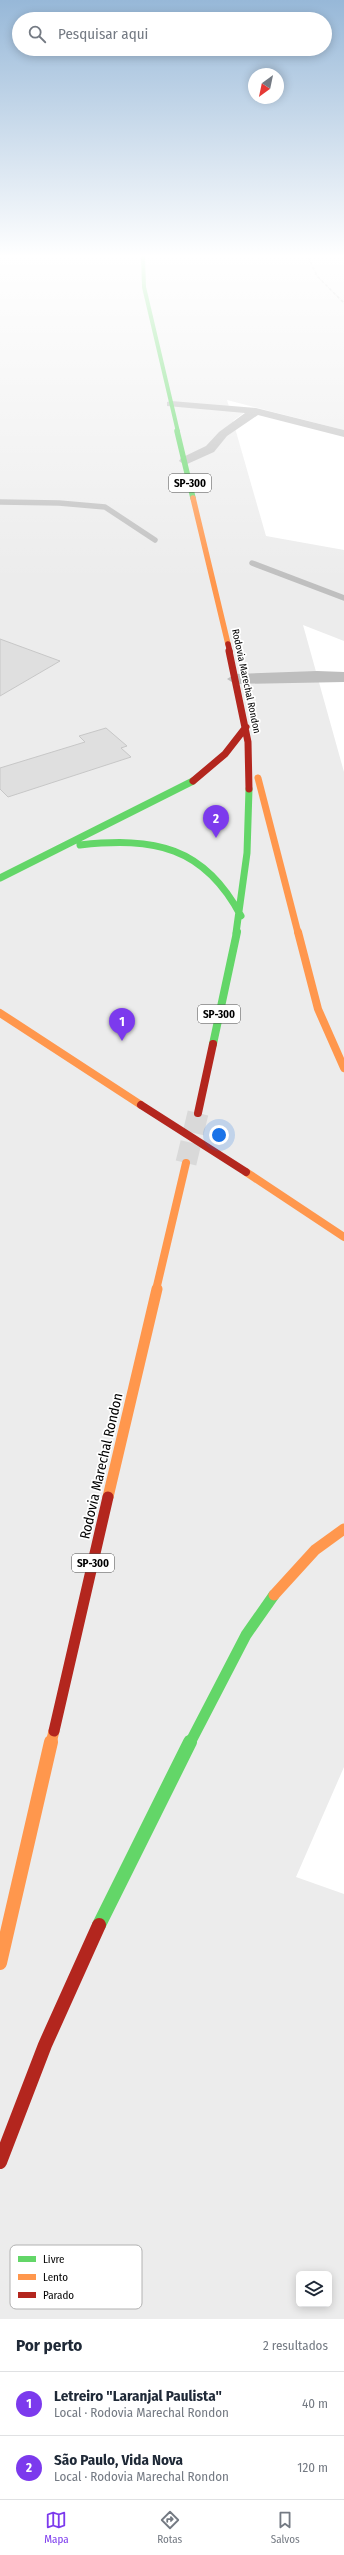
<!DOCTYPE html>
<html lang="pt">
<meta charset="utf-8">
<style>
body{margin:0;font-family:"Fira Sans Condensed",sans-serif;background:#f6f6f7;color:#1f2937}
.controls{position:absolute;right:12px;bottom:12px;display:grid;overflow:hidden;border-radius:6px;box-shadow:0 2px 10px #0003}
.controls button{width:36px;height:36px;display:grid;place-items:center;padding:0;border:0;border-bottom:1px solid #e0e1e3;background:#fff;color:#1f2937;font:20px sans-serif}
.compass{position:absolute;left:248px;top:68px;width:36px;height:36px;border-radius:50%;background:#fff;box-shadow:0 2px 10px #0003;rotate:213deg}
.you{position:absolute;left:219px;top:1135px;width:14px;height:14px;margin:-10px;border:3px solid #fff;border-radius:50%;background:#1a73e8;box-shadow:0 0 0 6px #1a73e833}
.badge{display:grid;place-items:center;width:26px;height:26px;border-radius:50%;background:#7c3aed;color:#fff;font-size:13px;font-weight:700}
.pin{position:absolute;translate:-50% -33px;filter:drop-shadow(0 1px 2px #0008)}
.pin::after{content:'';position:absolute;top:21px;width:14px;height:12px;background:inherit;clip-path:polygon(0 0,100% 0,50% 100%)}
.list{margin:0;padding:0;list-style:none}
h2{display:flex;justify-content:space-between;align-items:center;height:52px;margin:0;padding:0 16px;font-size:17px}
h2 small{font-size:13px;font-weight:400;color:#747a83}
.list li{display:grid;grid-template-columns:26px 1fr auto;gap:12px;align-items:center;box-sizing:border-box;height:64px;padding:0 16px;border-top:1px solid #e0e1e3}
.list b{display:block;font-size:15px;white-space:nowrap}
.list p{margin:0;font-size:13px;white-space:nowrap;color:#747a83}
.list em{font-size:13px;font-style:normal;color:#747a83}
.icon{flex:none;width:22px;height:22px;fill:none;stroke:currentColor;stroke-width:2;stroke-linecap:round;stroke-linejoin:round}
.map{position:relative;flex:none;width:344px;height:2319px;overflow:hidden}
.search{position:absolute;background:#fff;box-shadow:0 2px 10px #0003;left:12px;right:12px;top:12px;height:44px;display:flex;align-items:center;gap:10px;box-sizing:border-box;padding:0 14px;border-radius:22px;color:#747a83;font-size:15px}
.sheet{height:180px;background:#fff}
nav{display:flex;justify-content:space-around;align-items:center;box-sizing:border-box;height:56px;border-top:1px solid #e0e1e3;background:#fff;font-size:11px;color:#747a83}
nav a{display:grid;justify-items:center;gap:2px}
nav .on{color:#7c3aed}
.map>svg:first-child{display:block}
.green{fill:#ececec;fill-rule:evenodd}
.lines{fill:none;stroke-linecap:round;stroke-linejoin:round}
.stream{stroke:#bfbfbf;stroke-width:5.5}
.building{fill:#dfdfdf;stroke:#c7c7c7}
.primary-tunnel{stroke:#d9d9d9;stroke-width:21;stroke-dasharray:21 10;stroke-linecap:butt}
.street{fill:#bebebe;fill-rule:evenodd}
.fast-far5{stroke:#63d668;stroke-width:4}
.fast-far4{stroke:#63d668;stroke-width:5.5}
.fast-far3{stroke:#63d668;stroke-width:7}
.fast-far2{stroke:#63d668;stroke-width:8}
.fast-far1{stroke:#63d668;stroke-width:11}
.fast{stroke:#63d668;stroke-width:14}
.slow-far4{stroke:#ff974d;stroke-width:5.5}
.slow-far3{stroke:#ff974d;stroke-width:7}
.slow-far2{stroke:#ff974d;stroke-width:8}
.slow-far1{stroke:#ff974d;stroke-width:11}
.slow{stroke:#ff974d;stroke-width:14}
.jam-far4{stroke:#b3261e;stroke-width:5.5}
.jam-far3{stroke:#b3261e;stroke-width:7}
.jam-far2{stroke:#b3261e;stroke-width:8}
.jam-far1{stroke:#b3261e;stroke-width:11}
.jam{stroke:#b3261e;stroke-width:14}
.rail{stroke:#bebebe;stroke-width:1.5;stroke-dasharray:3 1 0.5 1;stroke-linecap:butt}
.jam-bridge{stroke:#b3261e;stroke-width:8}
.labels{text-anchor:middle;stroke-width:3.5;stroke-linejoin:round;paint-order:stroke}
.far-street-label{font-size:10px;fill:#000;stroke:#fff}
.shield{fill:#fff;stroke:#4c4c4c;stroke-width:1}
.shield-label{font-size:11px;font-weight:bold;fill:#000}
.near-street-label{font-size:14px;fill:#000;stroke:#fff}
.key{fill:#fff;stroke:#b2b2b2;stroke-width:1}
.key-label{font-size:11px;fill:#000}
</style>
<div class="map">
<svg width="344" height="2319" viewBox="0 0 344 2319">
<rect width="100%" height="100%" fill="#fff"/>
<path class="green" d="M 0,257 L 342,257 L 344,262 L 344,430 L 227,400 L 230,410 L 245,412 L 233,421 L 266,536 L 344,550 L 344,641 L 303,625 L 344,772 L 344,1767 L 296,1877 L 344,1894 L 344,2319 L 0,2319 ZM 299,2274 L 329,2274 L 329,2304 L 299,2304 Z"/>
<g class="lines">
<path class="stream" d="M 0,502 L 59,503 L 105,507 L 155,540
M 252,563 L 344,598"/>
</g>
<path class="building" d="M 0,639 L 60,661 L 0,696 Z
M 106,728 L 127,746 L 121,748 L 131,757 L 8,797 L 0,789 L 0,768 L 85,742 L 79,736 Z"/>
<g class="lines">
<path class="primary-tunnel" d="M 186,1163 L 198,1113"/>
<path class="street" d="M 171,401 L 256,408 L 344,430 L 344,437 L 258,415 L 227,436 L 214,452 L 185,465 L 179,461 L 181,458 L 206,446 L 219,432 L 245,413 L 167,406 L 167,402 Z
M 317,671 L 344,672 L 344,682 L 235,684 L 227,679 L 235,674 Z"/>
<path class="fast-far5" d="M 143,257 L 144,287 L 178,432"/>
<path class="fast-far4" d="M 177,431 L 193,498"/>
<path class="fast-far3" d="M 80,845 C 154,837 204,846 241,916
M 0,878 L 193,781
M 236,933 L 247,853 L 249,789"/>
<path class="fast-far2" d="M 213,1044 L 237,932"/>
<path class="fast-far1" d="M 190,1743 L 246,1635 L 274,1595"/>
<path class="fast" d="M 99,1925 L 190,1742"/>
<path class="slow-far4" d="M 193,498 L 228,644"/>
<path class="slow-far3" d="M 258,778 L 298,933"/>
<path class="slow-far2" d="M 298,932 L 318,1009 L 344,1068
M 0,1013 L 141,1105
M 246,1172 L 344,1237
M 156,1290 L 186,1163"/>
<path class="slow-far1" d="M 108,1497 L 157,1289
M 274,1595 L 315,1550 L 344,1529
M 51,1743 L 54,1731"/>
<path class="slow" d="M 0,1963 L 51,1742"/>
<path class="jam-far4" d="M 228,644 L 230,652"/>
<path class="jam-far3" d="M 229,651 L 248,742 L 249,789
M 193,781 L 225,754 L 246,727"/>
<path class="jam-far2" d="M 198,1113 L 213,1044"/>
<path class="jam-far1" d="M 54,1731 L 108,1497"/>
<path class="jam" d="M 0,2162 L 45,2045 L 99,1925"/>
<path class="rail" d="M 308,257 L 317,276 L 344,303"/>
<path class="jam-bridge" d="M 141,1105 L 246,1172"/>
</g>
<linearGradient id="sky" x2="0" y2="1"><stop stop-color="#97b8d8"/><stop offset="0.44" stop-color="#fff"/><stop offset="1" stop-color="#fff" stop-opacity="0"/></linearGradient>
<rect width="344" height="582" fill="url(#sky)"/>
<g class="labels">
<g class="far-street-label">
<text transform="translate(247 681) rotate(78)" y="4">Rodovia Marechal Rondon</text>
</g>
<g class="shield">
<rect x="169" y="474" width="42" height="18" rx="3"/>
<rect x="198" y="1005" width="42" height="18" rx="3"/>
<rect x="72" y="1554" width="42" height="18" rx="3"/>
</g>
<g class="shield-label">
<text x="190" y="487">SP-300</text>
<text x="219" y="1018">SP-300</text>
<text x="93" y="1567">SP-300</text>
</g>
<g class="near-street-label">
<text transform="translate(101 1466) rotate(-77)" y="5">Rodovia Marechal Rondon</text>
</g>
</g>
<rect x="10" y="2245" width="132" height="64" rx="6" class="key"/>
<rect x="18" y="2256" width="18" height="6" fill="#63d668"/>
<rect x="18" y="2274" width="18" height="6" fill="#ff974d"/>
<rect x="18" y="2292" width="18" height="6" fill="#b3261e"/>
<g class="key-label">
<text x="43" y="2263">Livre</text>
<text x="43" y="2281">Lento</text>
<text x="43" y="2299">Parado</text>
</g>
</svg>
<div class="controls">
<button><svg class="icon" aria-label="layers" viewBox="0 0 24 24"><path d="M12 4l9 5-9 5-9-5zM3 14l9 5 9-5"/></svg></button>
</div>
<svg class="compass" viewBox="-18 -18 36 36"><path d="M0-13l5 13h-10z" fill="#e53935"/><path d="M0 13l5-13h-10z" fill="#747a83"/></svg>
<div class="you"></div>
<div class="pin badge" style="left:122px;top:1041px">1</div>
<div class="pin badge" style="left:216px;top:838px">2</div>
<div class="search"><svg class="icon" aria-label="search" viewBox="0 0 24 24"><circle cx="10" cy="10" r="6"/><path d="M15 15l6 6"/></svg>Pesquisar aqui</div>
</div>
<section class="sheet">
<h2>Por perto<small>2 resultados</small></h2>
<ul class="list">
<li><span class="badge">1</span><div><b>Letreiro &quot;Laranjal Paulista&quot;</b><p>Local · Rodovia Marechal Rondon</p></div><em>40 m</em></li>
<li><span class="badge">2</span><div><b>São Paulo, Vida Nova</b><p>Local · Rodovia Marechal Rondon</p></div><em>120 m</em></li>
</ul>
</section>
<nav>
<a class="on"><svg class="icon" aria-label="map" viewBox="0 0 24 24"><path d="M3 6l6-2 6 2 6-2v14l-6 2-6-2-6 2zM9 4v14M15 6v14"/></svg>Mapa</a>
<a><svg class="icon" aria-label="directions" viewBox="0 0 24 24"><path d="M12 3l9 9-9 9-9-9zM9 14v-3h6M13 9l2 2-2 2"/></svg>Rotas</a>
<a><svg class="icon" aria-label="saved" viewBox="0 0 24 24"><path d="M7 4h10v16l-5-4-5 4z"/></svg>Salvos</a>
</nav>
